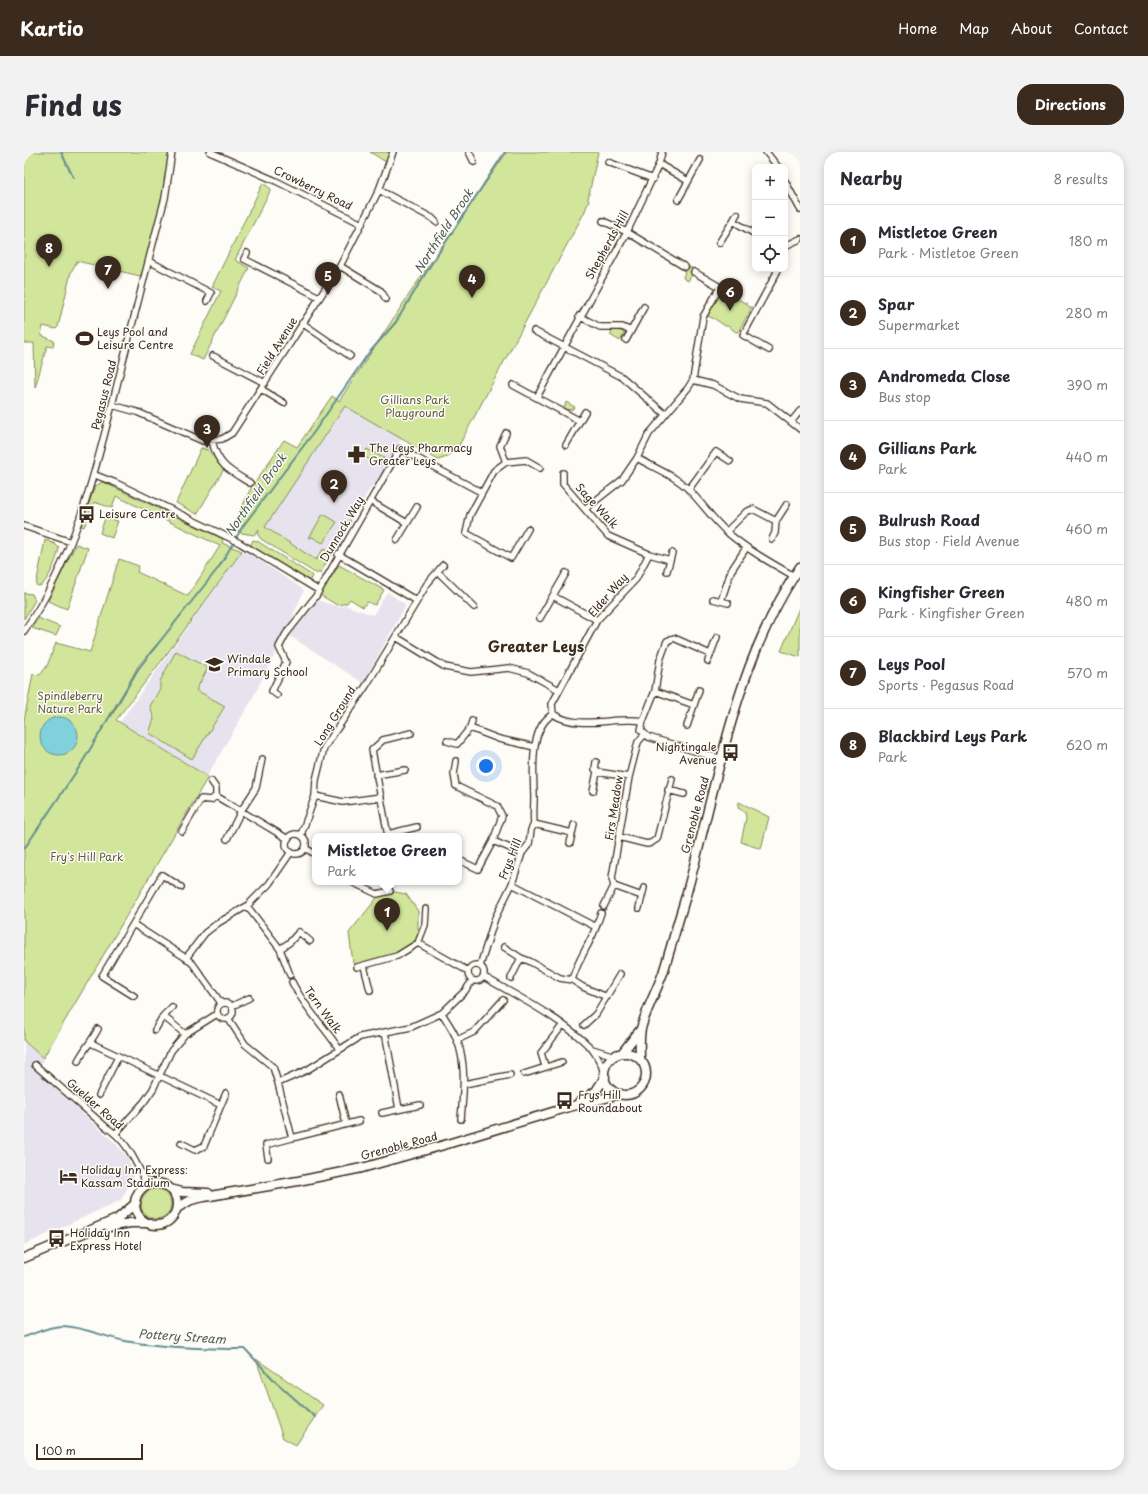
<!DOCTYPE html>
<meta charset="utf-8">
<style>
body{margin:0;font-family:"Playpen Sans",sans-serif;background:#f2f2f3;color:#2b2b33}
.controls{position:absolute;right:12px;top:12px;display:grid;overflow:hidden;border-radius:8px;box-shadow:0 2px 10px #0003}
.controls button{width:36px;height:36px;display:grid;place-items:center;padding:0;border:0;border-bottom:1px solid #e1e1e2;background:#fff;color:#2b2b33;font:20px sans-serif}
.scale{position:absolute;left:12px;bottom:10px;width:107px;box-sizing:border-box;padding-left:4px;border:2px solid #3b2a1e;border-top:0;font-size:11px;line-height:14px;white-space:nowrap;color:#3b2a1e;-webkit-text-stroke:3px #fdfcf7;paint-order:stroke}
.you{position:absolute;left:462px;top:614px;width:14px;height:14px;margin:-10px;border:3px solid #fff;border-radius:50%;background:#1a73e8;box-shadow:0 0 0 6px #1a73e833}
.badge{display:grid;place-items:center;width:26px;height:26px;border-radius:50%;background:#3b2a1e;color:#fff;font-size:13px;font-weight:700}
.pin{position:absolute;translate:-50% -33px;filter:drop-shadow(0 1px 2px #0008)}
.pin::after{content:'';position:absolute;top:21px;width:14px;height:12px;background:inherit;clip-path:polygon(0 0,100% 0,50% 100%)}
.popup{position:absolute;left:288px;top:681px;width:150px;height:52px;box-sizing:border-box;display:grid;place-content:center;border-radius:8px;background:#fff;filter:drop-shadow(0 1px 3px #0005);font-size:13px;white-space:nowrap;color:#7c7c81}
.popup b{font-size:15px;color:#2b2b33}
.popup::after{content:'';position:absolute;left:50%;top:100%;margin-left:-8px;border:8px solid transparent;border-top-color:#fff}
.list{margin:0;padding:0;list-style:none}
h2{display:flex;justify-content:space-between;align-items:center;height:52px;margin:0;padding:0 16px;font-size:17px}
h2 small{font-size:13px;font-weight:400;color:#7c7c81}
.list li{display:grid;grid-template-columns:26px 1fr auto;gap:12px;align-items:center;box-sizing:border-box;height:72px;padding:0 16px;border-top:1px solid #e1e1e2}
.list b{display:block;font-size:15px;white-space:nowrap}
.list p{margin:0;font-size:13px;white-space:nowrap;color:#7c7c81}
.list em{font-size:13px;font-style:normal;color:#7c7c81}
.icon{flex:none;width:22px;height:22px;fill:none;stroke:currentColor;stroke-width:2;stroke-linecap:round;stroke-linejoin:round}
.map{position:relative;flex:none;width:776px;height:1318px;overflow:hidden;border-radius:16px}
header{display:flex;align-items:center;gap:24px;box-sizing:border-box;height:56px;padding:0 20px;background:#3b2a1e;color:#fff}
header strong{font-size:19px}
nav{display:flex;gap:22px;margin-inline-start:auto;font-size:14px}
.intro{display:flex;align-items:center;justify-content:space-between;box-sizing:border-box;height:96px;padding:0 24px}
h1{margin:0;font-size:28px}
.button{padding:10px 18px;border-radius:16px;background:#3b2a1e;color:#fff;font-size:14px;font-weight:700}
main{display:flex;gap:24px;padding:0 24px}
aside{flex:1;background:#fff;border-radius:16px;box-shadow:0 2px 10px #0003}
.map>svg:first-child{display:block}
.built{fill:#e7e3ee}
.green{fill:#d1e69a;stroke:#86885c;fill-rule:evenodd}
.water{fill:#81d1dd;stroke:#658e91}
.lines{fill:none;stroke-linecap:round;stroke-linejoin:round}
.stream{stroke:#658e91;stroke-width:2}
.street-casing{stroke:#3b2a1e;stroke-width:8}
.secondary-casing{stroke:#3b2a1e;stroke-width:11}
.street{stroke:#fdfcf7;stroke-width:5.5}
.secondary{stroke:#fdfcf7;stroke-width:8}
.labels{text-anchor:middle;stroke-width:3;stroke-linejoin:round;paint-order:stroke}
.street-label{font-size:11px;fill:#3b2a1e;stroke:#fdfcf7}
.poi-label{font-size:11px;fill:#3b2a1e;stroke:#fdfcf7;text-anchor:start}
.park-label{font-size:11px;fill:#60593d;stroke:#fdfcf7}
.water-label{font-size:12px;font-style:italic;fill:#505c57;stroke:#fdfcf7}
.district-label{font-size:15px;font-weight:bold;fill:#3b2a1e;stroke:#fdfcf7}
</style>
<header>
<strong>Kartio</strong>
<nav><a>Home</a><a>Map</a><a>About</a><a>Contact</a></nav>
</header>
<div class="intro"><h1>Find us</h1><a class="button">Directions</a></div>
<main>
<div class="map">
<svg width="776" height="1318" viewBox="0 0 776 1318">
<rect width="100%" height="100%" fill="#fdfcf7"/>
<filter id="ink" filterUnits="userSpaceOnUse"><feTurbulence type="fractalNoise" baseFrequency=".025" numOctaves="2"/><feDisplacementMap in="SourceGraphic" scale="8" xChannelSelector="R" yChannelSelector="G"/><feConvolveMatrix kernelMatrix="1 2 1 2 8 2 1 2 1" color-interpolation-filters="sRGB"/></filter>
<g filter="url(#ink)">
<path class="built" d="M 321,254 L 378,286 L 358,322 L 345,338 L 310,397 L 293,408 L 241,375 Z
M 218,399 L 226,402 L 280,438 L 261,482 L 226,551 L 183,624 L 96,570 Z
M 363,440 L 382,453 L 339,531 L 263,482 L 293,448 L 315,455 L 320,453 L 349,463 Z
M 0,889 L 19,906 L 16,922 L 92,992 L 104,1006 L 110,1024 L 97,1048 L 0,1093 Z"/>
<path class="green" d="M 0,0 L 148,0 L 125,109 L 116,124 L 53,109 L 47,120 L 34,175 L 32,177 L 19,174 L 17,183 L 30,189 L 29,195 L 23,194 L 11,236 L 10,191 L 0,191 Z
M 346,0 L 369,0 L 365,12 Z
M 483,0 L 574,0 L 564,47 L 565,49 L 560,61 L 433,297 L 423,305 L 414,308 L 321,254 L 241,375 L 292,408 L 299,397 L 306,400 L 325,368 L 327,369 L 296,421 L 291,421 L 237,387 L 234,383 L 235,377 L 230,383 L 218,381 L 208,376 L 226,338 L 260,288 L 273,295 L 308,244 L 315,249 L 398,123 Z
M 239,31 L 247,37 L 211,108 L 225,116 L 179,208 L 166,202 L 197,139 L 188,135 Z
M 666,115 L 671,118 L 664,129 L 659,126 L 661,119 Z
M 698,138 L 723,152 L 725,155 L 728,155 L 714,180 L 712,180 L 704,174 L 701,174 L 691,167 L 683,164 Z
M 589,178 L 598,179 L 600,182 L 596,189 L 586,183 Z
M 542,250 L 551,255 L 547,258 L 540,257 Z
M 177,296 L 184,298 L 200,317 L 173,362 L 152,351 Z
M 343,297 L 360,306 L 356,313 L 339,304 Z
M 79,330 L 199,387 L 198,391 L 218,399 L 142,503 L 92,568 L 184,625 L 19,906 L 0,889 L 0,568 L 9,522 L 16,523 L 23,514 L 32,491 L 66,500 L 95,407 L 115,414 L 113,420 L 164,444 L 196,394 L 92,344 L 88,356 L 70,350 L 60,375 L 57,374 L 71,334 ZM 140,484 L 114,518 L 87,565 L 114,514 Z
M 299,362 L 313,370 L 299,391 L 288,385 L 285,386 Z
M 81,366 L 94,369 L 88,386 L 76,381 Z
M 21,388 L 31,392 L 35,396 C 34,405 23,433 15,434 L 12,433 Z
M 229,388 L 233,389 L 286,422 L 288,424 L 285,430 L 226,394 Z
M 52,392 L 64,396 L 43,457 L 24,449 Z
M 315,413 L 360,438 L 351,453 L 343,450 L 339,455 L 326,447 L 323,451 L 313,453 L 296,443 Z
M 0,441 L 8,442 L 11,448 L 0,467 Z
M 776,454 L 776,505 L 757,499 Z
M 14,466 L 36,475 L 32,484 L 8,476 Z
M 152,499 L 184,516 L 172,538 L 201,554 L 168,607 L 125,581 L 130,567 L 126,554 L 136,537 L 136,529 Z
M 715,650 L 745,665 L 737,697 L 717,690 L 722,666 L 721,660 L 714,656 Z
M 366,739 L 382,742 L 394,759 L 394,777 L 401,773 L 394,791 L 386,797 L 333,815 L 329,811 L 325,781 L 352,747 L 353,742 Z
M117 1052a15 15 0 1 1 30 0a15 15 0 1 1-30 0Z
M 232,1207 L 299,1253 L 272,1293 L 259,1286 Z"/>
<path class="water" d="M16 584a19 19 0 1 1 38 0a19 19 0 1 1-38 0Z"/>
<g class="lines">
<path class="stream" d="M 37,0 L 49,25
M 0,697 L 56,614 L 114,517 L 195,415 L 219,374 L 290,280 L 344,202 L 372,170 L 406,114 L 481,0
M 0,1185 C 12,1181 26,1174 38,1174 C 62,1175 84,1187 107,1190 C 145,1196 183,1197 221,1197 L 252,1230 L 291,1265"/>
<defs>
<path id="street" d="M 186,0 L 252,29 L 338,72
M 445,0 L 450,10
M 742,0 L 754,15
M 584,10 L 629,27
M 635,12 L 664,29
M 761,29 L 776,57
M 355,38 L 408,66 L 412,70
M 654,48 L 676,8
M 579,69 L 603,80 L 661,115
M 709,69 L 713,62
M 695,91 L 709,69 L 731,82
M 761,94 L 776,87
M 223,101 L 220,107 L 295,145
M 125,109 L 187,141 L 183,149
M 316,114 L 357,139 L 362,147
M 555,164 L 576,175 L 598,175 L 607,179
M 278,171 L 326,204
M 510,179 L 598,225 L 641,262
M 602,188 L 620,155
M 745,198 L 719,183 L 752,122 L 753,117
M 189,204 L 241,231
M 669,228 L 689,233 L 716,247 L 743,251 L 776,277
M 489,233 L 556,269
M 237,237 L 260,251
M 513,245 L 603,80 L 635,12 L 638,0
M 88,253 L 113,260 L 179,289 L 198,287 L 208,281 L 316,114 L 355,38 L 369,0
M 767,270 L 776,259
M 188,289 C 194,314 206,319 226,331
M 542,293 L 561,260
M 613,306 C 630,316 652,324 665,338 C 679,352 689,368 704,381 C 724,398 747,411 770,424
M 482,310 L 476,294 L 482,281
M 539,321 L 539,332 L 584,384 L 625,402 L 646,408
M 71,323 L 92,331 L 216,391 L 294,438
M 665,337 L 692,300 L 706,309
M 346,349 L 383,371
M 561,357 L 598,328 L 613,306 L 625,282 L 664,236 L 669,228 L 679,165 L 696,135 L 670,120
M 0,374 L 47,390
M 504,377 L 487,406 L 442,381 L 446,363 L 470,319 L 482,310 L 502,308 L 516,316
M 702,380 L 722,360 L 729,357 L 752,369
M 748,387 L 751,381 L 752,369 L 763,352
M 373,388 L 393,355
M 625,402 L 612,427 L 573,468 L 528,552 L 529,562 C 556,579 589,564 619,569 L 617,578 L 624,585 L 697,607
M 643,419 L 648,401
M 414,420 L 450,455
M 529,444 L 573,468
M 689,447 L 704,451
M 393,449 L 403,432 L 419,413
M 697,449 L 707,419 L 722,396
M 516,466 L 542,421
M 0,479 C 51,406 71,321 92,237 C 108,173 124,109 141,46 L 148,0
M 372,485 L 421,515 L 447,520 L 485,516 L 504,521 L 535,538
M 684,509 L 693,485
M 631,539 L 670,553
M 253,543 L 248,539 L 262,510 L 255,495 L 262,482 L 292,444 L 376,297 L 457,340
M 619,569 L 631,539 L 636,508 L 643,489 L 650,486 L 686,502
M 663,574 L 675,538
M 446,576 L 448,569
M 423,589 L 433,592 L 446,576 L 475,587 L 511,595
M 432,609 L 430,622 L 432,634 L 473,654 L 478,664 L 469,689
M 573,620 L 605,625
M 352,623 L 381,618
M 187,629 L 192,636 L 192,644
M 644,638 L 660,642
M 569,639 L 573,620 L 571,617 L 572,610
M 192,644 L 264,687
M 291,644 L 319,650 L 357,645
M 510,672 L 548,681
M 158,679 L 177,647 L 187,648 L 192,644
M 364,682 L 393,675
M262 692a10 10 0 1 1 20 0a10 10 0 1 1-20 0Z
M 277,683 L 291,644 L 292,628 L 300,596 L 342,534 L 393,449 L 314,402
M 364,684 L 348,598 L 359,588 L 387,581
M 595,685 L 623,692 L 627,691 L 633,687 L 648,627
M 203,687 L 217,659 L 232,636 L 238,607
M 546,691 L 550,673
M 281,696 L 291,702
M 435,708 L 454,717 L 469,689 L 498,701
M 328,730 L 353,742 L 366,739
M 488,732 L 572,775 C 565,794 553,809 548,828
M 590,734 L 618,744 L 615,756
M 157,735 L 138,723 L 109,772 L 162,806
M 618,744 L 620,736
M 223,754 L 256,797 L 266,823
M 580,754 L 590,734 L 588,726 L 605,625 L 614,590 L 620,583
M 109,772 L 78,824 L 110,844
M 572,775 L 577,761
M 394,791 L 401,773 L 402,757
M 480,795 L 497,806
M 256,797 L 266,790 L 275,780 L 286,789
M444 821a8 8 0 1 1 16 0a8 8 0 1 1-16 0Z
M 340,814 L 346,838
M 456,814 L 471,766 L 488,732 L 498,701 L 505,692 L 507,678 L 510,672 C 509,663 510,655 510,647 C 510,621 504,577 529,562
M 333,815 L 373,804 L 394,791 L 444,819
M 460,825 C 495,845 538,867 567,896 C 573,903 577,912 580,920
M 487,826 L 497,806 L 505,809 L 536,826 L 548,828 L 559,835 L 583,845
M 268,830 C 280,855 300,874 315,897
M193 859a8 8 0 1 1 16 0a8 8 0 1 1-16 0Z
M 197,851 L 169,812 L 162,806 L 181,781 L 194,771 L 223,754 L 245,732 L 267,700
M 208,854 L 225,846
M 418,861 C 423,870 430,879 433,888 C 443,913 439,941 437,967
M 139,864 L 161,882
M 204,866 L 221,892 L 249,915 L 254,931 L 283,918 L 336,885 L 387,875 L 418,861 L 441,839 L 448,829
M 560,873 L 572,862 L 596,822
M 131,878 L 139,864 L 148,855
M 361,880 L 375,957
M 433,888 L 450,880 L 479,848
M 67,891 L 197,953
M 568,897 L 591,904
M 54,909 C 60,897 68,889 74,877
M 11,913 L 82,975 C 104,989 112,1011 123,1033
M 521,914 L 517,901 L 538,874
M 500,922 L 538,910
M 254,931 L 268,986 L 335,969
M 440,932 L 486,923
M 315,942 L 322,972
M 75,943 L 94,905
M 358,961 L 396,953
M 92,981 L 120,950 L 129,937 L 147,899 L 161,882 L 193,862
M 157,991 L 171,998 L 180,994 L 202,941
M 244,1006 L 242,993 L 268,986"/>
<path id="secondary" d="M 598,901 L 617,877
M580 922a21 21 0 1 1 42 0a21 21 0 1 1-42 0Z
M 616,907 C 616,898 615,887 617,877 C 621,860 633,838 639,821 C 646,799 652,776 659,754 C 692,641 708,515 776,415
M 555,950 L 572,939 L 581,925
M111 1052a21 21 0 1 1 42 0a21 21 0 1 1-42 0Z
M 146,1037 L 158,1040 L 184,1041
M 153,1056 L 167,1048 L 180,1045 L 274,1029 L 338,1016 L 420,993 L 545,955 L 597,942
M 85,1075 L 106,1071 L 125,1071
M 0,1106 L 93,1067 L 112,1051"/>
</defs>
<use href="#street" class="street-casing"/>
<use href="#secondary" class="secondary-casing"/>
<use href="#street" class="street"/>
<use href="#secondary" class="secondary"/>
</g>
</g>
<defs>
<symbol id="stadium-bare" viewBox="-9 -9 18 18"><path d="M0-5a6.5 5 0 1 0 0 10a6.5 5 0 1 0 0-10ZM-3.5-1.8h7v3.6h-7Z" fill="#3b2a1e" stroke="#fdfcf7" stroke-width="2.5" paint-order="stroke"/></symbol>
<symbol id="pharmacy-bare" viewBox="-9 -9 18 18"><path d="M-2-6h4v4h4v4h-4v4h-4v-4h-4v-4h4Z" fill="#3b2a1e" stroke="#fdfcf7" stroke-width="2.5" paint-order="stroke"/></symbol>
<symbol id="bus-bare" viewBox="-9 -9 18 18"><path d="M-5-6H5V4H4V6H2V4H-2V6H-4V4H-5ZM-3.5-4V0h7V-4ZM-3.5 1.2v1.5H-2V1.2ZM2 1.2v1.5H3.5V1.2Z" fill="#3b2a1e" stroke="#fdfcf7" stroke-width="2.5" paint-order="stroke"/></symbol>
<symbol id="school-bare" viewBox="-9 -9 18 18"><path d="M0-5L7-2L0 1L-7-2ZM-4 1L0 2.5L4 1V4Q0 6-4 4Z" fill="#3b2a1e" stroke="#fdfcf7" stroke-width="2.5" paint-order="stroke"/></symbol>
<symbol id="hotel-bare" viewBox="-9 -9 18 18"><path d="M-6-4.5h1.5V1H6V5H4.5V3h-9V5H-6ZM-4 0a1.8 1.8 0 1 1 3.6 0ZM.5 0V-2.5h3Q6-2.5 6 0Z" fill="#3b2a1e" stroke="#fdfcf7" stroke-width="2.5" paint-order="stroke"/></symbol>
</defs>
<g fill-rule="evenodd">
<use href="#stadium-bare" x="48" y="174" width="25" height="25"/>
<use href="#pharmacy-bare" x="320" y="290" width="25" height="25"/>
<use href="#bus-bare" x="50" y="350" width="25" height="25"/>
<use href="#school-bare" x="178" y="500" width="25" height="25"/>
<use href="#bus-bare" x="694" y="588" width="25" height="25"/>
<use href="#bus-bare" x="528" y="936" width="25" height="25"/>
<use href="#hotel-bare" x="32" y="1012" width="25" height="25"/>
<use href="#bus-bare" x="20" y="1074" width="25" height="25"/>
</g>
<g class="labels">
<g class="street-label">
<text transform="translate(289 36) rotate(26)" y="4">Crowberry Road</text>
<text transform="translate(583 93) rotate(-61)" y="4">Shepherds Hill</text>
<text transform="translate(253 194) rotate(-58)" y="4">Field Avenue</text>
<text transform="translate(80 243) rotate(-76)" y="4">Pegasus Road</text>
<text transform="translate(573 354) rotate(47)" y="4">Sage Walk</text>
<text transform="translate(318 377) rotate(-59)" y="4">Dunnock Way</text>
<text transform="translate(584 443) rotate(-49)" y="4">Elder Way</text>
<text transform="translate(311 564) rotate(-58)" y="4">Long Ground</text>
<text transform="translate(590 656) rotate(-81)" y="4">Firs Meadow</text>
<text transform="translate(671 663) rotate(-75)" y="4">Grenoble Road</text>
<text transform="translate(486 707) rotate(-68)" y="4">Frys Hill</text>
<text transform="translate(299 858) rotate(54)" y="4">Tern Walk</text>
<text transform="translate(71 952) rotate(41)" y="4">Guelder Road</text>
<text transform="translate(375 994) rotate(-15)" y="4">Grenoble Road</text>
</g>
<g class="poi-label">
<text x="73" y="184">Leys Pool and<tspan x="73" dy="13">Leisure Centre</tspan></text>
<text x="345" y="300">The Leys Pharmacy<tspan x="345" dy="13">Greater Leys</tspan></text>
<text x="75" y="366">Leisure Centre</text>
<text x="203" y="511">Windale<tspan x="203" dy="13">Primary School</tspan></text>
<text x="693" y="599" text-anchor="end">Nightingale<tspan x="693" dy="13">Avenue</tspan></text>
<text x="554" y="947">Frys Hill<tspan x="554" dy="13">Roundabout</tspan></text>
<text x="57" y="1022">Holiday Inn Express:<tspan x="57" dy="13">Kassam Stadium</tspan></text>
<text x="46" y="1085">Holiday Inn<tspan x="46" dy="13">Express Hotel</tspan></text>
</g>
<g class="park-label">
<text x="391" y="252">Gillians Park<tspan x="391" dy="13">Playground</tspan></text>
<text x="46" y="548">Spindleberry<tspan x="46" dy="13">Nature Park</tspan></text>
<text x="63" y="709">Fry's Hill Park</text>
</g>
<g class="water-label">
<text transform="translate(420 79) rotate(-57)" y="4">Northfield Brook</text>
<text transform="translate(232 343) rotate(-55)" y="4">Northfield Brook</text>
<text transform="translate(158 1185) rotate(4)" y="4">Pottery Stream</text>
</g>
<g class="district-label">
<text x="512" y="500">Greater Leys</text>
</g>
</g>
</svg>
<div class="controls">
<button>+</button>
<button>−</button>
<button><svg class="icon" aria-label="locate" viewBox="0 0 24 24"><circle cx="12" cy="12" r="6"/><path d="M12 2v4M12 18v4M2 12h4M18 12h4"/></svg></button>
</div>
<div class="scale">100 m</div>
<div class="you"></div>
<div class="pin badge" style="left:363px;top:779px">1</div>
<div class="popup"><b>Mistletoe Green</b>Park</div>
<div class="pin badge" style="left:310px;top:351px">2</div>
<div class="pin badge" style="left:183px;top:296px">3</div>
<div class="pin badge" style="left:448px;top:146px">4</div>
<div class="pin badge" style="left:304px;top:143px">5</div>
<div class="pin badge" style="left:706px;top:159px">6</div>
<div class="pin badge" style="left:84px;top:137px">7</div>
<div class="pin badge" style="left:25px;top:115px">8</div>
</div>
<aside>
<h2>Nearby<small>8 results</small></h2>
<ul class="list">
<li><span class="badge">1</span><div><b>Mistletoe Green</b><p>Park · Mistletoe Green</p></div><em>180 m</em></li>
<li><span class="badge">2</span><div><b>Spar</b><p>Supermarket</p></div><em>280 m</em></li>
<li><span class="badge">3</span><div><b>Andromeda Close</b><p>Bus stop</p></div><em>390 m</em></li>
<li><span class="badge">4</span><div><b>Gillians Park</b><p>Park</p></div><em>440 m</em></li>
<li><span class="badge">5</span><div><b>Bulrush Road</b><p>Bus stop · Field Avenue</p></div><em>460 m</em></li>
<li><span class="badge">6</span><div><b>Kingfisher Green</b><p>Park · Kingfisher Green</p></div><em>480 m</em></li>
<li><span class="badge">7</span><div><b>Leys Pool</b><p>Sports · Pegasus Road</p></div><em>570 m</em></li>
<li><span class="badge">8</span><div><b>Blackbird Leys Park</b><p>Park</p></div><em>620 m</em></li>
</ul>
</aside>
</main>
